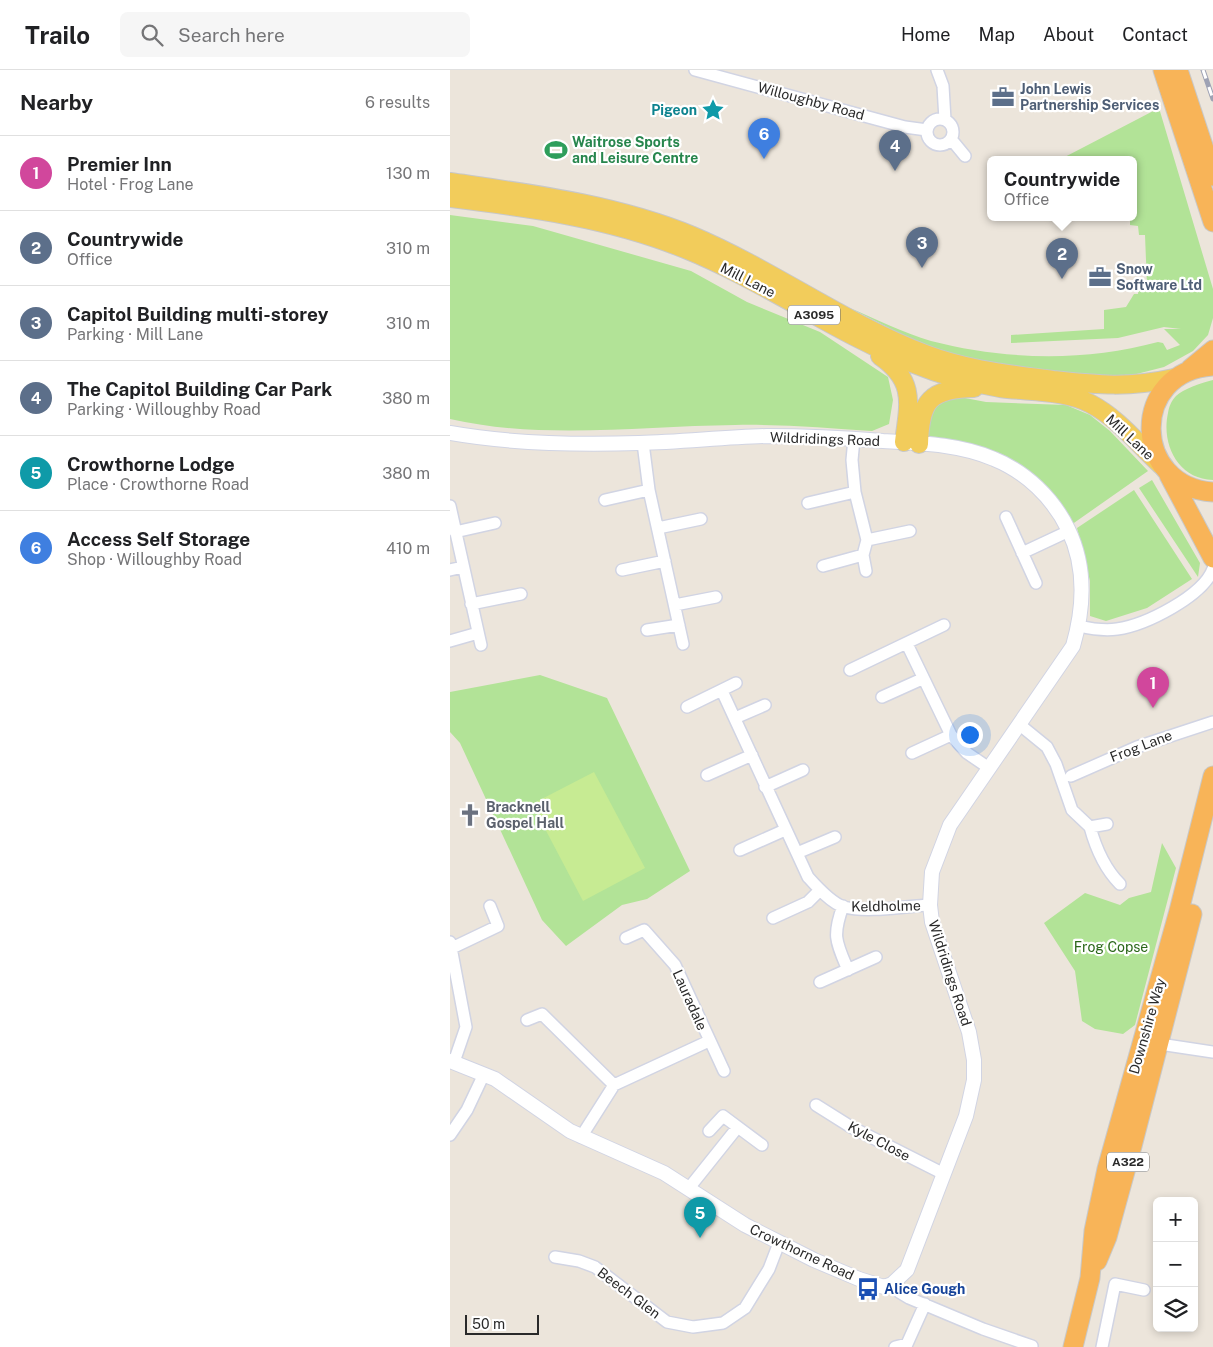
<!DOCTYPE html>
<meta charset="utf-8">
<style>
body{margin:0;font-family:"Public Sans",sans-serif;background:#f6f6f6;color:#202124}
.controls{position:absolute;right:15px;bottom:15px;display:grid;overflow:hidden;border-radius:8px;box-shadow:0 2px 8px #0003}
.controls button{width:45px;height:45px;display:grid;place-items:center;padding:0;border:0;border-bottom:1px solid #e0e0e0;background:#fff;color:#202124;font:25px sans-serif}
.scale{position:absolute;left:15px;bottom:12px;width:74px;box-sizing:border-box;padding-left:5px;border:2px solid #2a2a2a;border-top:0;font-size:14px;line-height:18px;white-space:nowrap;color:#2a2a2a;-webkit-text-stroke:4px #fff;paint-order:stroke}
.you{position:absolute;left:519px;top:664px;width:18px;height:18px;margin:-12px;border:4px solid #fff;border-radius:50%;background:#1a73e8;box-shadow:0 0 0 8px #1a73e833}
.badge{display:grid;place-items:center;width:32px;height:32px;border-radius:50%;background:#3960fb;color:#fff;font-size:16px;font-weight:700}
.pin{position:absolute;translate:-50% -41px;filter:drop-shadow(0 1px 2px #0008)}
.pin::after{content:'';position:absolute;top:26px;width:18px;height:15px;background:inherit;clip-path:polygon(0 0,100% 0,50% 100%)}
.popup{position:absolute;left:537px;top:86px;width:150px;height:65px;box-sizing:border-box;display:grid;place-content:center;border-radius:8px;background:#fff;filter:drop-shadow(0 1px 4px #0005);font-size:16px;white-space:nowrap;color:#757577}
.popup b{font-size:19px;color:#202124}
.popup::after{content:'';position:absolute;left:50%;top:100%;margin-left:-10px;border:10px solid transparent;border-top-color:#fff}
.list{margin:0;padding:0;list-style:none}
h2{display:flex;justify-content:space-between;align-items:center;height:65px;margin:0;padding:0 20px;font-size:21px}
h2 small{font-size:16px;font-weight:400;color:#757577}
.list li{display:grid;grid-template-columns:32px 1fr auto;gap:15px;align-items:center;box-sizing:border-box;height:75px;padding:0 20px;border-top:1px solid #e0e0e0}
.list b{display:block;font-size:19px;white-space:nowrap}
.list p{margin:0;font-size:16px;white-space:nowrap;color:#757577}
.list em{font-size:16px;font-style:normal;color:#757577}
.icon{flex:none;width:28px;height:28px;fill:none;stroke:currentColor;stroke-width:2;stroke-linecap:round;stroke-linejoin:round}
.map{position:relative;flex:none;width:763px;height:1277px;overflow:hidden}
header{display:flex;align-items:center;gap:30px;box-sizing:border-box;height:70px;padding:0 25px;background:#fff;border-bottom:1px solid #e0e0e0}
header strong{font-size:24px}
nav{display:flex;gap:28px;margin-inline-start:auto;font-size:18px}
.search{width:350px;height:45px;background:#f6f6f6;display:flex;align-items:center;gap:12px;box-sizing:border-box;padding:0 18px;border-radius:8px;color:#757577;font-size:19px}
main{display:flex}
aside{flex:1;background:#fff}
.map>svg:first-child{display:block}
.green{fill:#b2e397}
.pitch{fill:#c7eb93}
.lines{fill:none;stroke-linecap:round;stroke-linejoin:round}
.minor-casing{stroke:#d1d4e3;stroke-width:14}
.tertiary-casing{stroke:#d1d4e3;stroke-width:16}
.primary-casing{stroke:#c8c8c8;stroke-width:20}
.trunk-casing{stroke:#c8c8c8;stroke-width:21}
.minor{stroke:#fff;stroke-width:11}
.tertiary{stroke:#fff;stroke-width:14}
.primary{stroke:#f2cc5b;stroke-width:18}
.trunk{stroke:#f8b458;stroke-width:19}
.rail-casing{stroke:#9ea2b4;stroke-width:5}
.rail{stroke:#fff;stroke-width:3;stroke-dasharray:9;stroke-linecap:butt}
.labels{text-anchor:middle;stroke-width:4.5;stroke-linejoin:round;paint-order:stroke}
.shield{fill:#fff;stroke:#6a6a6a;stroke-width:1}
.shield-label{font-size:12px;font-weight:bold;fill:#2a2a2a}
.service-label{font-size:14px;font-weight:bold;fill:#4e5e75;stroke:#fff;text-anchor:start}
.street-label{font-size:14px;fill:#2a2a2a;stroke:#fff}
.culture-label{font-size:14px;font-weight:bold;fill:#0d838f;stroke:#fff;text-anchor:end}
.leisure-label{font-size:14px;font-weight:bold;fill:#27864d;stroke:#fff;text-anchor:start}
.worship-label{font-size:14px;font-weight:bold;fill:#5b616d;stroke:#fff;text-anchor:start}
.park-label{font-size:14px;fill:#2a6719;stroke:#fff}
.transit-label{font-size:14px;font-weight:bold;fill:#164399;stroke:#fff;text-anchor:start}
</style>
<header>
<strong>Trailo</strong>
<div class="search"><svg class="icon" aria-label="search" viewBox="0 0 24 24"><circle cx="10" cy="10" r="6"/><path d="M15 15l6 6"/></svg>Search here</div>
<nav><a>Home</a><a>Map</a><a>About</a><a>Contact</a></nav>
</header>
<main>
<aside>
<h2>Nearby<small>6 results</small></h2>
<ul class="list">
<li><span class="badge" style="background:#d1479c">1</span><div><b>Premier Inn</b><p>Hotel · Frog Lane</p></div><em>130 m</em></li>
<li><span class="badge" style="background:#5c6f8a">2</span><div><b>Countrywide</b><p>Office</p></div><em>310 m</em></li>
<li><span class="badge" style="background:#5c6f8a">3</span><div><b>Capitol Building multi-storey</b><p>Parking · Mill Lane</p></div><em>310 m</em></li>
<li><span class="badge" style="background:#5c6f8a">4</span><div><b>The Capitol Building Car Park</b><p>Parking · Willoughby Road</p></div><em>380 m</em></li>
<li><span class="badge" style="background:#0f9aa8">5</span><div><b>Crowthorne Lodge</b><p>Place · Crowthorne Road</p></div><em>380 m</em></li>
<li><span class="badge" style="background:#3f7fe0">6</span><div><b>Access Self Storage</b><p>Shop · Willoughby Road</p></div><em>410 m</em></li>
</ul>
</aside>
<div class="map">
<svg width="763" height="1277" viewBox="0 0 763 1277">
<rect width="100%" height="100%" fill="#ece5db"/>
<path class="green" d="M 709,38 L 763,219 L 763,248 L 758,265 L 743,281 L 714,297 L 671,308 L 613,307 L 535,294 L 482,280 L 400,238 C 426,249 454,263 481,271 C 555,290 634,292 708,272 L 713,273 L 717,280 L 730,275 L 714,259 L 731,259 L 714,257 L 668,268 L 561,273 L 561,265 L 654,259 L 654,240 L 676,237 L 684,224 L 688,224 L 689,216 L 697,215 L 695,165 L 689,165 L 688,156 L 680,155 L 680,148 L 683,148 L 683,90 L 609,90 Z
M 0,145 L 83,156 L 241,201 L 297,232 L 370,262 L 438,307 L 443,330 L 439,354 L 422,361 C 377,358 330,354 285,355 C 192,356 91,370 0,349 Z
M 763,310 L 763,410 C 728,409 711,374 718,343 C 719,337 721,331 726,326 C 733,319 751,313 763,310 Z
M 499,325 L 536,332 L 616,335 L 640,345 L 660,361 L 698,401 L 621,455 L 599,423 L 511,374 L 475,365 L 478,337 Z
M 702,410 L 750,493 L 748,507 L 689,418 Z
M 684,420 L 742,509 L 697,538 L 656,551 L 640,546 L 640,511 L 627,458 Z
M 90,605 L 157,628 L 240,801 L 197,829 L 172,835 L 116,876 L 92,850 L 10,673 L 0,662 L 0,622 Z
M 712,773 L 726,798 L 685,955 L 673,964 L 645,959 L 632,951 L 625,901 L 594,853 L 635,823 L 670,835 L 679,828 L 701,822 Z"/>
<path class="pitch" d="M 144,702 L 195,798 L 133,831 L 82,734 Z"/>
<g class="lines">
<defs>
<path id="minor" d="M 245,0 L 455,57 L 477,60
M 487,0 L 493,16 L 495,50
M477 62a13 13 0 1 1 26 0a13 13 0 1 1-26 0Z
M 501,69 L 515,86
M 404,369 L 402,390 L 405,422 L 417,470 L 413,485 L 416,501
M 193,373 L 199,420 L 233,574
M 155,430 L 199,420
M 358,433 L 405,422
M 0,436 L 31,575
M 556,447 L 586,513
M 208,458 L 251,449
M 5,462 L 45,453
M 417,470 L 460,461
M 572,483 L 619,461
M 373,496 L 413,485
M 0,500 L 13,497
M 172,500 L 215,491
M 21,534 L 71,524
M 225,535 L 266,527
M 629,556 C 642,559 654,561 667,559 C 696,555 753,526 763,499
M 197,560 L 229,555
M 0,571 L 28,563
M 457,574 L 501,665 L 517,683 L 539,698
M 400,600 L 494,555
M 272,621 L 358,807 C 367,817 381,833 394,837 C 418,843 455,836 480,835
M 432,627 L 472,609
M 237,637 L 286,613
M 285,648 L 315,635
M 570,655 L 597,677 L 606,694 L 622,740 L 640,757 L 657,754
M 462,683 L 501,665
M 257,705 L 302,685
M 621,706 L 687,677 L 763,652
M 315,717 L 353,700
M 640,757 C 646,779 654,798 670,814
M 290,780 L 335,760
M 347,783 L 385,767
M 393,836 C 382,866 386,872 398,900
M 323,848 L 358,832 L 370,820
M 176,868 L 194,860 L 225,895 L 274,1001
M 0,872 L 16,957 L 4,992
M 2,878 L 48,856 L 40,836
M 370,912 L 426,887
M 77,950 L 92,944 L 164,1015
M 703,973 L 763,982
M 366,1035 L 401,1057 L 494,1104
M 259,1061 L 273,1046 L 312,1075
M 0,1065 L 17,1040 L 34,1004
M 131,1067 L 164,1015 L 259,971
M 239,1118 L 287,1058
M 105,1187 L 129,1191 L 145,1197 L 217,1252 L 243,1257 L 273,1253 L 295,1238 L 319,1199 L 329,1173
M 442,1214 L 449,1222 L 459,1228 L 533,1259 L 582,1276
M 445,1277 L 457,1274 L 475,1234
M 652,1277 L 665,1214 L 694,1220"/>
<path id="tertiary" d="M 0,363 C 62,374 126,375 189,373 C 232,372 274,367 317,366 C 356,366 395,368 433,371 C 469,373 510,374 544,389 C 576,402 603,428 618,459 C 636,496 634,538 623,576 L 500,755 L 482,802 L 480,835 L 482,852 L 519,962 L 524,990 L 524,1010 L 516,1046 L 457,1200 L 442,1214 L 434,1217 L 409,1209 L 364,1190 L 295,1155 L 214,1103 L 120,1061 L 45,1009 L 0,991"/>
<path id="primary" d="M 0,112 C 83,124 165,134 243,166 C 323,200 394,253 475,284 C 517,300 559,304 603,310 C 648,315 679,318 724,308
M 0,128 C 80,138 159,148 235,179 C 314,211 384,262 464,294 C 491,305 520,313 550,318 C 579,322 615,320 641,334 C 669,349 688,374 711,395
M 430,286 C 466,311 459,333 454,372
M 469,374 C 470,330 480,319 524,318"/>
<path id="trunk" d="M 713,0 L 763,152
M 728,0 L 763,106
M 763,296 C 679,301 682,417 763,422
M 740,299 L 763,280
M 719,405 L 763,488
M 647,1191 L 657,1167 L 682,1076 L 742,844
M 623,1277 L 640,1208 L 644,1161 L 657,1099 L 729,841 L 763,706"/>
</defs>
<use href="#minor" class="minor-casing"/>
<use href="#tertiary" class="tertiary-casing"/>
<use href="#primary" class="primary-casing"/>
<use href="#trunk" class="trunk-casing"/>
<use href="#minor" class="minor"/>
<use href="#tertiary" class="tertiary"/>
<use href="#primary" class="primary"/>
<use href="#trunk" class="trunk"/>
<defs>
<path id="rail" d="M 753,0 L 763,29"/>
</defs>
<use href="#rail" class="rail-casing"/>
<use href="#rail" class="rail"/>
</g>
<defs>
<symbol id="office-bare" viewBox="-9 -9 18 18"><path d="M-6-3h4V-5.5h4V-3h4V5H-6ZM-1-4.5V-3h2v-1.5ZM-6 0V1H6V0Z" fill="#5c6f8a" stroke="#fff" stroke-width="2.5" paint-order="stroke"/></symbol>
<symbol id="sight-bare" viewBox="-9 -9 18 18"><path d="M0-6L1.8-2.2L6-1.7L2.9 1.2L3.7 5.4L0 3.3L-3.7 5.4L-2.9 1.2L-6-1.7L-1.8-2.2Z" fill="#0f9aa8" stroke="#fff" stroke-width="2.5" paint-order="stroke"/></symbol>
<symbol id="stadium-bare" viewBox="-9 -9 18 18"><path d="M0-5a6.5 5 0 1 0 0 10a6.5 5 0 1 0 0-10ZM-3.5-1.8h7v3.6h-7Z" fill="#2e9e5b" stroke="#fff" stroke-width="2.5" paint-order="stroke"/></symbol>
<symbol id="church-bare" viewBox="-9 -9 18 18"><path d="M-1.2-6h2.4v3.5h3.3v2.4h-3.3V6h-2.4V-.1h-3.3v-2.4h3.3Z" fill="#6b7280" stroke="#fff" stroke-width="2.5" paint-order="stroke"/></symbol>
<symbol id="bus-bare" viewBox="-9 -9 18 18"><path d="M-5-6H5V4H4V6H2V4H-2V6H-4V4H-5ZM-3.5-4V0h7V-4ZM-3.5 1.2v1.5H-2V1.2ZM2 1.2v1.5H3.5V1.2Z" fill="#1a4fb4" stroke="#fff" stroke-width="2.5" paint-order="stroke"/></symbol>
</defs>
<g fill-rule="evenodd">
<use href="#office-bare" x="537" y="11" width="32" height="32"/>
<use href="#sight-bare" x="247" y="24" width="32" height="32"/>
<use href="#stadium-bare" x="90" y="64" width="32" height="32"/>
<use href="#office-bare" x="634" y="191" width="32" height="32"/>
<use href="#church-bare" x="4" y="729" width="32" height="32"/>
<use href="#bus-bare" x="402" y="1203" width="32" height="32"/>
</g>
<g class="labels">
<g class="shield">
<rect x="338" y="235.5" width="52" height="19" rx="4"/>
<rect x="657" y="1082.5" width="42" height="19" rx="4"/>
</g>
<g class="shield-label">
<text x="364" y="249">A3095</text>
<text x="678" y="1096">A322</text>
</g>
<g class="service-label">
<text x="570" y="24">John Lewis<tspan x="570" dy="16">Partnership Services</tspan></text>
<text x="666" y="204">Snow<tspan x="666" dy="16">Software Ltd</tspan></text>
</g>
<g class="street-label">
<text transform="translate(361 31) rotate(15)" y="5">Willoughby Road</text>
<text transform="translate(298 210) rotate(27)" y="5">Mill Lane</text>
<text transform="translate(680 367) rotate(43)" y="5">Mill Lane</text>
<text transform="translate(375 369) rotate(2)" y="5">Wildridings Road</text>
<text transform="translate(691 676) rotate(-21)" y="5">Frog Lane</text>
<text transform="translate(436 836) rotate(-1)" y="5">Keldholme</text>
<text transform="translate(500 903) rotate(72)" y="5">Wildridings Road</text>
<text transform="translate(240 930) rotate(66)" y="5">Lauradale</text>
<text transform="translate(697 956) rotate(-74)" y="5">Downshire Way</text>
<text transform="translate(429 1071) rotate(28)" y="5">Kyle Close</text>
<text transform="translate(352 1182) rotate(25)" y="5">Crowthorne Road</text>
<text transform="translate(179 1223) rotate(37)" y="5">Beech Glen</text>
</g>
<g class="culture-label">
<text x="247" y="45">Pigeon</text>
</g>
<g class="leisure-label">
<text x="122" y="77">Waitrose Sports<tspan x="122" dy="16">and Leisure Centre</tspan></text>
</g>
<g class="worship-label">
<text x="36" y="742">Bracknell<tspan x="36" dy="16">Gospel Hall</tspan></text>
</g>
<g class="park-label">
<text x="661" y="882">Frog Copse</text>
</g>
<g class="transit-label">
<text x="434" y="1224">Alice Gough</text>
</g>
</g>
</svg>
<div class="controls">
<button>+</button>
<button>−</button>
<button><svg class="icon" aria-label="layers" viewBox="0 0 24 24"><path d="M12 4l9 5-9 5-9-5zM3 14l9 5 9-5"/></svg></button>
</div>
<div class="scale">50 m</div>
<div class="you"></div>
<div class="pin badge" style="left:703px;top:638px;background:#d1479c">1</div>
<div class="pin badge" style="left:612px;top:209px;background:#5c6f8a">2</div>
<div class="popup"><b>Countrywide</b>Office</div>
<div class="pin badge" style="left:472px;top:198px;background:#5c6f8a">3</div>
<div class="pin badge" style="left:445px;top:101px;background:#5c6f8a">4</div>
<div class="pin badge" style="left:250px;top:1168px;background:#0f9aa8">5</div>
<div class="pin badge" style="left:314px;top:89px;background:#3f7fe0">6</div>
</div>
</main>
